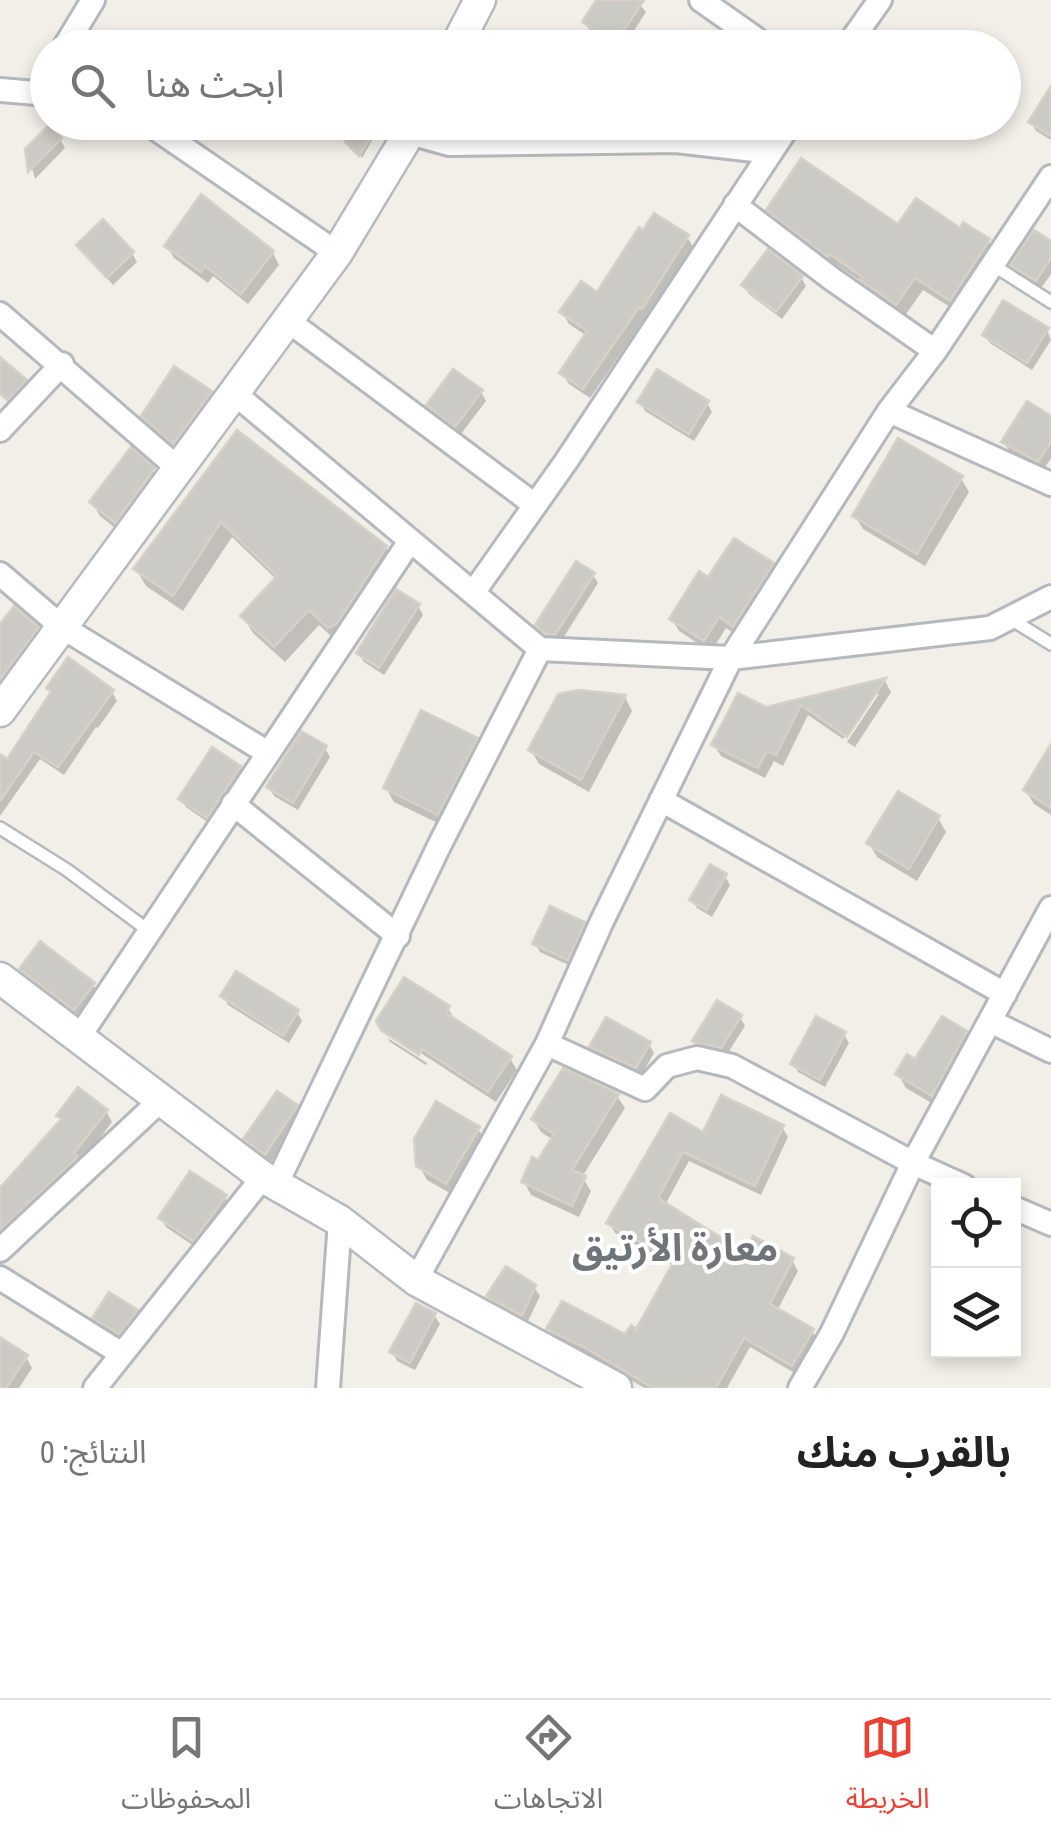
<!DOCTYPE html>
<html lang="ar">
<meta charset="utf-8">
<style>
body{margin:0;font-family:"Archivo Narrow","Noto Sans Arabic",sans-serif;background:#f2f2f2;color:#222;direction:rtl}
.controls{position:absolute;right:30px;bottom:30px;display:grid;overflow:hidden;border-radius:0px;box-shadow:0 5px 15px #0003}
.controls button{width:90px;height:90px;display:grid;place-items:center;padding:0;border:0;border-bottom:2px solid #e0e0e0;background:#fff;color:#222;font:50px sans-serif}
.list{margin:0;padding:0;list-style:none}
h2{display:flex;justify-content:space-between;align-items:center;height:130px;margin:0;padding:0 40px;font-size:42px}
h2 small{font-size:32px;font-weight:400;color:#767676}
.icon{flex:none;width:55px;height:55px;fill:none;stroke:currentColor;stroke-width:2;stroke-linecap:round;stroke-linejoin:round}
.map{position:relative;flex:none;width:1051px;height:1388px;overflow:hidden;direction:ltr}
.search{position:absolute;background:#fff;box-shadow:0 5px 15px #0003;left:30px;right:30px;top:30px;height:110px;display:flex;align-items:center;gap:25px;box-sizing:border-box;padding:0 35px;border-radius:55px;color:#767676;font-size:38px}
.sheet{height:310px;background:#fff}
nav{display:flex;justify-content:space-around;align-items:center;box-sizing:border-box;height:140px;border-top:2px solid #e0e0e0;background:#fff;font-size:28px;color:#767676}
nav a{display:grid;justify-items:center;gap:5px}
nav .on{color:#ea4335}
.map>svg:first-child{display:block}
.shadow{fill:#0003}
.building{fill:#cccac5;stroke:#d6d1c6;stroke-width:2.5}
.lines{fill:none;stroke-linecap:round;stroke-linejoin:round}
.lane-casing{stroke:#b5b8bc;stroke-width:16}
.street-casing{stroke:#b5b8bc;stroke-width:28}
.secondary-casing{stroke:#b6babf;stroke-width:35}
.lane{stroke:#fff;stroke-width:11}
.street{stroke:#fff;stroke-width:22}
.secondary{stroke:#fff;stroke-width:30}
.labels{text-anchor:middle;stroke-width:8;stroke-linejoin:round;paint-order:stroke}
.district-label{font-size:38px;font-weight:bold;fill:#70757a;stroke:#fff}
</style>
<div class="map">
<svg width="1051" height="1388" viewBox="0 0 1051 1388">
<rect width="100%" height="100%" fill="#f1efe8"/>
<path class="shadow" d="M 599,0 L 636,0 L 646,12 L 623,48 L 615,48 L 590,31 L 585,22 Z
M 1051,90 L 1051,140 L 1036,131 L 1031,122 Z
M 730,122 L 796,122 L 772,148 Z
M 372,134 L 374,137 L 362,158 L 351,146 Z
M 60,139 L 65,148 L 35,179 L 27,150 Z
M 769,210 L 988,241 L 996,254 L 958,312 L 923,290 L 904,317 L 870,293 L 865,284 L 838,266 L 836,268 L 777,223 Z
M 687,237 L 694,248 L 649,318 L 646,317 L 590,398 L 569,384 L 562,373 L 587,336 L 569,324 L 562,312 L 598,296 Z
M 1051,244 L 1051,274 L 1041,288 L 1018,274 L 1013,265 Z
M 79,245 L 132,253 L 137,262 L 113,285 Z
M 167,246 L 273,253 L 279,265 L 248,304 L 213,276 L 208,283 L 174,258 Z
M 801,277 L 806,286 L 782,319 L 749,294 L 744,286 Z
M 1047,330 L 1051,340 L 1032,370 L 990,343 L 984,335 Z
M 0,360 L 25,381 L 30,390 L 14,407 L 0,395 Z
M 481,392 L 486,401 L 461,434 L 434,414 L 429,405 Z
M 210,393 L 218,406 L 182,456 L 152,430 L 144,416 Z
M 640,402 L 707,403 L 712,412 L 694,441 L 645,411 Z
M 1051,419 L 1051,458 L 1044,469 L 1009,450 L 1004,442 Z
M 237,433 L 386,547 L 395,564 L 340,644 L 319,625 L 285,662 L 253,633 L 243,616 L 277,580 L 232,537 L 183,611 L 146,586 L 136,569 Z
M 153,470 L 161,484 L 124,535 L 100,516 L 92,502 Z
M 961,478 L 969,492 L 925,566 L 863,529 L 855,516 Z
M 772,565 L 779,576 L 740,637 L 726,628 L 711,652 L 679,631 L 672,619 L 709,581 Z
M 593,575 L 598,583 L 560,643 L 553,642 L 538,625 Z
M 418,606 L 423,615 L 384,675 L 364,662 L 359,653 Z
M 0,628 L 37,628 L 45,642 L 0,701 Z
M 885,681 L 891,692 L 855,747 L 847,742 L 879,694 L 873,694 L 843,739 L 808,715 L 783,766 L 774,761 L 765,778 L 721,756 L 714,745 L 766,710 Z
M 112,692 L 117,701 L 98,728 L 96,727 L 64,775 L 40,759 L 0,816 L 0,766 Z
M 625,697 L 632,711 L 589,792 L 539,764 L 531,750 Z
M 476,740 L 484,754 L 446,827 L 394,802 L 386,788 Z
M 325,748 L 330,757 L 298,810 L 274,796 L 269,787 Z
M 1051,749 L 1051,815 L 1034,804 L 1026,791 Z
M 213,750 L 240,768 L 245,777 L 212,825 L 186,807 L 180,799 Z
M 938,818 L 946,832 L 917,881 L 877,857 L 869,843 Z
M 725,876 L 730,885 L 712,917 L 697,908 L 692,900 Z
M 583,924 L 589,933 L 573,967 L 540,952 L 535,944 Z
M 22,969 L 93,984 L 101,998 L 82,1022 L 30,983 Z
M 223,996 L 297,1012 L 302,1021 L 289,1043 L 228,1005 Z
M 448,1008 L 455,1020 L 510,1058 L 517,1070 L 496,1102 L 384,1029 Z
M 740,1017 L 745,1026 L 726,1056 L 700,1050 L 695,1041 Z
M 965,1033 L 973,1047 L 940,1108 L 906,1088 L 898,1074 Z
M 844,1034 L 849,1043 L 825,1087 L 798,1072 L 793,1063 Z
M 388,1038 L 427,1063 L 426,1065 L 390,1042 Z
M 649,1044 L 654,1053 L 641,1076 L 597,1055 L 592,1047 Z
M 617,1096 L 625,1108 L 582,1177 L 591,1191 L 579,1217 L 531,1195 L 524,1182 L 553,1140 L 541,1132 L 534,1120 Z
M 296,1107 L 301,1116 L 271,1162 L 252,1148 L 246,1139 Z
M 106,1111 L 112,1122 L 80,1165 L 0,1246 L 0,1192 L 62,1122 L 59,1116 Z
M 670,1117 L 705,1136 L 782,1127 L 788,1137 L 761,1195 L 689,1161 L 665,1205 L 745,1256 L 792,1260 L 798,1271 L 777,1311 L 812,1331 L 818,1341 L 798,1375 L 750,1347 L 727,1388 L 645,1388 L 555,1339 L 549,1329 L 626,1337 L 637,1332 L 674,1266 L 615,1233 L 609,1223 Z
M 478,1129 L 486,1142 L 455,1196 L 427,1180 L 419,1165 Z
M 225,1197 L 230,1206 L 198,1249 L 166,1227 L 161,1218 Z
M 534,1287 L 540,1296 L 527,1323 L 494,1305 L 489,1296 Z
M 136,1312 L 141,1321 L 124,1342 L 100,1327 L 95,1318 Z
M 434,1315 L 440,1324 L 415,1370 L 397,1361 L 392,1352 Z
M 0,1340 L 26,1357 L 32,1368 L 19,1388 L 0,1388 Z"/>
<path class="building" d="M 596,0 L 644,0 L 615,44 L 582,22 Z
M 1051,86 L 1051,136 L 1028,122 Z
M 354,123 L 374,132 L 359,156 L 345,142 Z
M 49,125 L 62,138 L 28,172 L 25,149 Z
M 801,158 L 898,224 L 916,198 L 960,228 L 963,222 L 990,239 L 950,301 L 915,278 L 896,305 L 860,280 L 862,277 L 830,254 L 828,257 L 766,210 Z
M 201,194 L 274,251 L 241,294 L 205,266 L 201,272 L 164,246 Z
M 654,213 L 689,235 L 642,309 L 639,307 L 583,389 L 559,373 L 587,331 L 559,312 L 581,281 L 597,292 L 639,227 L 643,230 Z
M 103,219 L 134,252 L 107,278 L 76,245 Z
M 1034,230 L 1051,241 L 1051,258 L 1036,281 L 1010,265 Z
M 768,249 L 803,276 L 776,312 L 741,285 Z
M 1003,300 L 1049,328 L 1027,363 L 982,335 Z
M 0,357 L 27,380 L 8,400 L 0,393 Z
M 174,366 L 212,391 L 173,444 L 141,416 Z
M 453,369 L 483,390 L 455,427 L 426,405 Z
M 657,369 L 709,401 L 689,434 L 637,402 Z
M 1027,401 L 1051,416 L 1051,442 L 1038,462 L 1001,442 Z
M 237,430 L 387,546 L 337,624 L 328,628 L 309,610 L 274,647 L 240,616 L 277,576 L 221,522 L 173,596 L 133,569 Z
M 898,438 L 963,476 L 917,554 L 852,516 Z
M 131,447 L 155,468 L 115,523 L 89,502 Z
M 734,538 L 774,563 L 733,627 L 719,617 L 704,641 L 669,619 L 699,571 L 708,577 Z
M 576,561 L 595,573 L 555,635 L 546,634 L 535,625 Z
M 396,589 L 420,604 L 379,668 L 356,653 Z
M 14,606 L 39,627 L 0,679 L 0,624 Z
M 68,657 L 114,690 L 58,767 L 34,752 L 0,801 L 0,754 L 7,759 L 51,692 L 46,688 Z
M 886,678 L 847,737 L 801,705 L 776,755 L 767,751 L 758,768 L 711,745 L 738,693 L 766,707 Z
M 579,690 L 626,695 L 581,780 L 528,750 L 558,694 Z
M 421,710 L 478,738 L 438,815 L 383,788 Z
M 301,731 L 327,746 L 293,803 L 266,787 Z
M 1051,744 L 1051,808 L 1023,790 Z
M 212,747 L 241,766 L 207,818 L 178,799 Z
M 898,791 L 940,816 L 909,869 L 866,843 Z
M 710,864 L 727,874 L 706,910 L 689,900 Z
M 550,906 L 585,922 L 568,960 L 532,944 Z
M 40,941 L 95,983 L 74,1010 L 19,969 Z
M 236,971 L 299,1010 L 283,1036 L 220,996 Z
M 404,977 L 450,1006 L 446,1013 L 512,1056 L 488,1092 L 422,1049 L 419,1055 L 381,1030 L 376,1021 Z
M 717,1000 L 742,1015 L 721,1048 L 696,1043 L 692,1041 Z
M 816,1016 L 846,1032 L 820,1080 L 790,1064 Z
M 942,1016 L 967,1031 L 932,1096 L 895,1074 L 907,1054 L 915,1059 Z
M 606,1017 L 651,1042 L 636,1068 L 589,1047 Z
M 563,1068 L 619,1094 L 572,1170 L 586,1176 L 572,1206 L 521,1182 L 532,1157 L 538,1160 L 554,1134 L 531,1119 Z
M 78,1087 L 108,1110 L 74,1153 L 78,1157 L 0,1230 L 0,1188 L 61,1119 L 56,1116 Z
M 277,1091 L 298,1105 L 265,1155 L 243,1139 Z
M 721,1095 L 784,1125 L 755,1186 L 683,1152 L 658,1198 L 744,1252 L 753,1236 L 794,1258 L 770,1304 L 814,1329 L 792,1366 L 744,1338 L 716,1388 L 653,1388 L 584,1347 L 546,1329 L 562,1301 L 625,1334 L 631,1325 L 636,1329 L 674,1261 L 606,1223 L 670,1113 L 703,1132 Z
M 436,1101 L 480,1127 L 446,1184 L 416,1166 L 414,1139 Z
M 190,1171 L 227,1195 L 193,1241 L 158,1218 Z
M 506,1266 L 536,1285 L 522,1316 L 486,1296 Z
M 109,1292 L 138,1310 L 119,1334 L 92,1318 Z
M 416,1303 L 436,1313 L 410,1363 L 389,1352 Z
M 0,1337 L 28,1355 L 6,1388 L 0,1388 Z"/>
<g class="lines">
<defs>
<path id="lane" d="M 993,265 L 1051,302
M 1009,618 L 1051,644
M 0,828 L 67,870 L 149,931"/>
<path id="street" d="M 701,0 L 769,48
M 64,48 L 93,0
M 846,48 L 880,0
M 0,90 L 48,94
M 146,122 L 337,253
M 410,133 L 449,144 L 676,141 L 770,152
M 735,205 L 832,279 L 935,351
M 0,314 L 179,469
M 287,320 L 535,505
M 234,393 L 540,649 L 731,658 L 990,628 L 1051,597
M 889,411 L 1051,484
M 0,430 L 62,364
M 0,574 L 62,627 L 268,753
M 473,593 L 567,460 L 791,122
M 661,800 L 1005,994
M 233,804 L 398,936
M 990,1021 L 1051,1051
M 79,1037 L 410,541
M 547,1044 L 645,1089 L 667,1066 L 697,1058 L 732,1066 L 913,1163 L 964,1186
M 276,1185 L 440,844 L 540,649
M 1014,1208 L 1051,1224
M 0,1250 L 161,1100
M 0,1278 L 122,1354
M 416,1280 L 547,1044 L 602,921 L 731,658 L 889,411 L 935,351 L 1051,177
M 95,1388 L 263,1177
M 328,1388 L 340,1221
M 800,1388 L 832,1333 L 913,1163 L 1051,908"/>
<path id="secondary" d="M 455,48 L 480,0
M 0,711 L 337,253 L 416,122
M 0,978 L 263,1177 L 340,1221 L 416,1280 L 616,1388"/>
</defs>
<use href="#lane" class="lane-casing"/>
<use href="#street" class="street-casing"/>
<use href="#secondary" class="secondary-casing"/>
<use href="#lane" class="lane"/>
<use href="#street" class="street"/>
<use href="#secondary" class="secondary"/>
</g>
<g class="labels">
<g class="district-label">
<text x="675" y="1261">معارة الأرتيق</text>
</g>
</g>
</svg>
<div class="controls">
<button><svg class="icon" aria-label="locate" viewBox="0 0 24 24"><circle cx="12" cy="12" r="6"/><path d="M12 2v4M12 18v4M2 12h4M18 12h4"/></svg></button>
<button><svg class="icon" aria-label="layers" viewBox="0 0 24 24"><path d="M12 4l9 5-9 5-9-5zM3 14l9 5 9-5"/></svg></button>
</div>
<div class="search"><svg class="icon" aria-label="search" viewBox="0 0 24 24"><circle cx="10" cy="10" r="6"/><path d="M15 15l6 6"/></svg>ابحث هنا</div>
</div>
<section class="sheet">
<h2>بالقرب منك<small>النتائج: 0</small></h2>
<ul class="list">
</ul>
</section>
<nav>
<a class="on"><svg class="icon" aria-label="map" viewBox="0 0 24 24"><path d="M3 6l6-2 6 2 6-2v14l-6 2-6-2-6 2zM9 4v14M15 6v14"/></svg>الخريطة</a>
<a><svg class="icon" aria-label="directions" viewBox="0 0 24 24"><path d="M12 3l9 9-9 9-9-9zM9 14v-3h6M13 9l2 2-2 2"/></svg>الاتجاهات</a>
<a><svg class="icon" aria-label="saved" viewBox="0 0 24 24"><path d="M7 4h10v16l-5-4-5 4z"/></svg>المحفوظات</a>
</nav>
